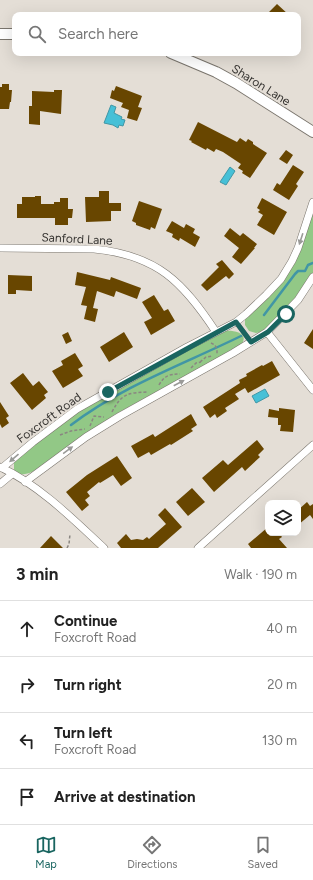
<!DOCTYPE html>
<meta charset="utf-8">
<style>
body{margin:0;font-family:Figtree,sans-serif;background:#f2f2f2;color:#222}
.controls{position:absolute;right:12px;bottom:12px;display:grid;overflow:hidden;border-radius:8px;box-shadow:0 4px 16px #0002}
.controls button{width:36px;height:36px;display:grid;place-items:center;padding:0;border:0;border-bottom:1px solid #e0e0e0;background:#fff;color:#222;font:20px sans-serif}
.stop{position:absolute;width:12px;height:12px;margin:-9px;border:3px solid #196560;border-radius:50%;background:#fff}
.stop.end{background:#196560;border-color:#fff;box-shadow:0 1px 4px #0008}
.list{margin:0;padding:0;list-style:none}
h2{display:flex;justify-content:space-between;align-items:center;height:52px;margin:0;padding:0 16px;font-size:17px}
h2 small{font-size:13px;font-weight:400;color:#767676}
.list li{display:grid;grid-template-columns:26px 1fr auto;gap:12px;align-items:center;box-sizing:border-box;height:56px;padding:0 16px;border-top:1px solid #e0e0e0}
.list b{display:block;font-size:15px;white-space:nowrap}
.list p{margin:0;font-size:13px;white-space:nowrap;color:#767676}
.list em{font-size:13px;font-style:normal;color:#767676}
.icon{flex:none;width:22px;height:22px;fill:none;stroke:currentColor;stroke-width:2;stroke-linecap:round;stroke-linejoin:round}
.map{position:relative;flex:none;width:313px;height:548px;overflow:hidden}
.search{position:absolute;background:#fff;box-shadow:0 4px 16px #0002;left:12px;right:12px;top:12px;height:44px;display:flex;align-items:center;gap:10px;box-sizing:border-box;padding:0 14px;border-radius:8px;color:#767676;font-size:15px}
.sheet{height:276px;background:#fff}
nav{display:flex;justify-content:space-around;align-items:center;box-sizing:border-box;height:56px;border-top:1px solid #e0e0e0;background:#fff;font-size:11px;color:#767676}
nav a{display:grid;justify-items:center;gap:2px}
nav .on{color:#196560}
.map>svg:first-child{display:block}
.green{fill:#92c886}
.water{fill:#46c0d7;stroke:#4196a5}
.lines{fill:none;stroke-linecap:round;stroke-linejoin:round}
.stream{stroke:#4196a5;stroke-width:2.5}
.building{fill:#684600}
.service-casing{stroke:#7a756d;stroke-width:5}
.minor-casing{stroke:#7a756d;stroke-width:8}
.secondary-casing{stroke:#7a756d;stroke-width:12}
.path{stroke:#8a8681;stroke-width:1.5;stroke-dasharray:3 2;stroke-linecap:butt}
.service{stroke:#fff;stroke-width:3.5}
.minor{stroke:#fff;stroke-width:7}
.secondary{stroke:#fff;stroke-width:10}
.oneway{fill:#9a9a98}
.route{stroke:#196560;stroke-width:5}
.labels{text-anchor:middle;stroke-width:4;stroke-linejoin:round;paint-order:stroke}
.street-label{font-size:12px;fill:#363431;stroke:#e4ded6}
</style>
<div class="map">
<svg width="313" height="548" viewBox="0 0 313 548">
<rect width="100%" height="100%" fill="#e4ded6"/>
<path class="green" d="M 313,211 L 313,273 L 292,302 L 269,326 L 260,332 L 256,333 L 249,331 L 245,325 L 245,319 L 299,253 Z
M 225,331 C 235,330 251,334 240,346 L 114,415 L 36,470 C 28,474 21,477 14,470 L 14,463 L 20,455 L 79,411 L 167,361 Z"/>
<path class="water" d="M 111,105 L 116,107 L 114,113 L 122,117 L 121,119 L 125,120 L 123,126 L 119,125 L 118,128 L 113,125 L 104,123 Z
M 230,167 L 235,171 L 226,185 L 220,182 Z
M 265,389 L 269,396 L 256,403 L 252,396 Z"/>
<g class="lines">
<path class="stream" d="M 264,315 L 295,274 L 298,271 L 305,271 L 308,265 L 313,263
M 71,425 C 122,386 184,364 241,336"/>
</g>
<path class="building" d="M 277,4 L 289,15 L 266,15 Z
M 2,84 L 9,84 L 9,90 L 12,90 L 11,102 L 10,102 L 9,109 L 0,109 L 0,87 L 2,87 Z
M 116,86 L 142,96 L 138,107 L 142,108 L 137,121 L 127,118 L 129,110 L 121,107 L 123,103 L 110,98 L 112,90 L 114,91 Z
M 54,90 L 62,90 L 61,114 L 40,111 L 40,125 L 29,124 L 29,106 L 32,106 L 32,91 L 54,92 Z
M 198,122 L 237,142 L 240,138 L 246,142 L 248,139 L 253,142 L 253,144 L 267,153 L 250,178 L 242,173 L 243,171 L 238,168 L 241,164 L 223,152 L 216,149 L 214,152 L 207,148 L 206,150 L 191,142 L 192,141 L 189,140 Z
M 286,150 L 293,155 L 287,164 L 279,159 Z
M 293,165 L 304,172 L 296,184 L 298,186 L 289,200 L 273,190 L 277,183 L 280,185 Z
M 99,191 L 109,191 L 109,203 L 121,203 L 121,211 L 111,211 L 111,221 L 86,222 L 85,197 L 99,197 Z
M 35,196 L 41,196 L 41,204 L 54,204 L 54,202 L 60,202 L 60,198 L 68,198 L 68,209 L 73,209 L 72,218 L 68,218 L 68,225 L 55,225 L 55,218 L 17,218 L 17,204 L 22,204 L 22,197 L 35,197 Z
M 262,198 L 287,212 L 274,235 L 257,225 L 263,215 L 258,212 L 260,210 L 257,208 Z
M 139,201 L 162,209 L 155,229 L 151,227 L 150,230 L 136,225 L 136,223 L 132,221 Z
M 172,221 L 184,228 L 186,224 L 195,229 L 193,233 L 200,237 L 195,247 L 180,238 L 179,241 L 172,237 L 173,234 L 166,231 Z
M 230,228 L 240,236 L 243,233 L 257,244 L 254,248 L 255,248 L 241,264 L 232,257 L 239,248 L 224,236 Z
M 222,260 L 234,274 L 229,279 L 226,276 L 207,291 L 201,285 L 219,267 L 216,264 Z
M 77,272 L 110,280 L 111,277 L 141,288 L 137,299 L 116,291 L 114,297 L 97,291 L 93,308 L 98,309 L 95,322 L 84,319 L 87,306 L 81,305 L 86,287 L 75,285 Z
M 8,275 L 32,276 L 32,291 L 16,290 L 16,294 L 8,294 Z
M 154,295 L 164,311 L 168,309 L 175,321 L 151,335 L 144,322 L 152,318 L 142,302 Z
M 313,329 L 313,349 L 304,343 Z
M 68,332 L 72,341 L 66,344 L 62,335 Z
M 124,332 L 133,347 L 109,362 L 100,347 Z
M 75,353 L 83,366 L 78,369 L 83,376 L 63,388 L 52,371 L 63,365 L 61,361 Z
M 272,361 L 280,375 L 248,393 L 245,388 L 235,394 L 239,399 L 225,408 L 227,411 L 217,418 L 215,414 L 210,418 L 203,407 L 240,383 L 239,380 L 247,376 L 246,374 L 262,365 L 263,366 Z
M 23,373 L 33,386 L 39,381 L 48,392 L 44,395 L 46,398 L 32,410 L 10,383 Z
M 0,402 L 9,416 L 6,418 L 9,423 L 2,428 L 0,424 Z
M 279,408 L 295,410 L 293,432 L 280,431 L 281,425 L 278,425 L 278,418 L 268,417 L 269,409 L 279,411 Z
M 191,414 L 197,425 L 191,429 L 193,431 L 171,445 L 170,444 L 151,455 L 149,452 L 138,458 L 131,446 L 153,434 L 155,437 Z
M 257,440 L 264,449 L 258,455 L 260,457 L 245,471 L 242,467 L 214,492 L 202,478 L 223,460 L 228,465 Z
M 117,456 L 132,478 L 121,486 L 113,475 L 100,483 L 99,482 L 87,492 L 90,496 L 85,500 L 89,505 L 82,511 L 66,492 L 87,475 Z
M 192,488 L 205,502 L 188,516 L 176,502 Z
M 307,502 L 310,506 L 313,504 L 313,519 L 310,515 L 298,525 L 298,510 Z
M 165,508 L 182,527 L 158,548 L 121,548 L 117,543 L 126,534 L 131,540 L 137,539 L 143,540 L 147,537 L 149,539 L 166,524 L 158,515 Z
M 268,527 L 268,533 L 279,533 L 282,537 L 279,539 L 287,548 L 251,548 L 248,544 Z
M 51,536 L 63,548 L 40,548 Z"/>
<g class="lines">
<defs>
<path id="service" d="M 236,322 L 251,342"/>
<path id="minor" d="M 0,248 L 94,249 C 157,255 183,282 216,332
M 267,332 L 313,390
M 0,467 C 39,485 73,519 104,548
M 2,468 L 33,442 L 77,409 L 187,347 L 236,322 L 246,314 L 266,295 L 281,279 L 292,261 L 298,248 L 313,202
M 25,482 L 86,437 L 120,416 L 233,353 L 267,332 L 298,300 L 313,277
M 0,484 L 12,474
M 198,548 L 313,445"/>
<path id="secondary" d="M 0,34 L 15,34
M 171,53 L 216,72 L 236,83 L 313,132"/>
</defs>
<use href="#service" class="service-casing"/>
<use href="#minor" class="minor-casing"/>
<use href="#secondary" class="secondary-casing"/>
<path class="path" d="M 211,343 L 215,345 L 217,350 L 217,354
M 200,362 L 206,357 L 212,356
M 191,368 L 196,363 L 201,362
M 159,385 C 164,376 169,374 180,374
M 112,412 C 122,393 128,393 147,392
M 90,426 L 94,416 L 104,417
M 60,435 L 71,431 L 85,429
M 67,548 L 69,544 L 70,534"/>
<use href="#service" class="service"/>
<use href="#minor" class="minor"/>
<use href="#secondary" class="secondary"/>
</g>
<defs><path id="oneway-solid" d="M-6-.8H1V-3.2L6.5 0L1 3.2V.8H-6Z"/></defs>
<g class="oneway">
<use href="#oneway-solid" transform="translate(301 239) rotate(108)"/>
<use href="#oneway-solid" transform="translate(179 383) rotate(-28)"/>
<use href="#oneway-solid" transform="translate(68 450) rotate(-36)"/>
<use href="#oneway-solid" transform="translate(14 458) rotate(139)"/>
</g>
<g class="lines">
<path class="route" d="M 108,392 L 236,322 L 251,342 L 268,332 L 286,314"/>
</g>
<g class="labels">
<g class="street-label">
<text transform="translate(261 85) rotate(32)" y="4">Sharon Lane</text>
<text transform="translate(77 239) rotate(3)" y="4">Sanford Lane</text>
<text transform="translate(49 418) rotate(-36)" y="4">Foxcroft Road</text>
</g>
</g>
</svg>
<div class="controls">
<button><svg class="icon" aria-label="layers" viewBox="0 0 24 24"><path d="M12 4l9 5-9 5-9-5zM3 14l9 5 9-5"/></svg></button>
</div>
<div class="stop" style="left:286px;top:314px"></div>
<div class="stop end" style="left:108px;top:392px"></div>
<div class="search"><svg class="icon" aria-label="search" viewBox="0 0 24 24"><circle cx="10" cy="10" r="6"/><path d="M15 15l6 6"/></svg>Search here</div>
</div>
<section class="sheet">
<h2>3 min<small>Walk · 190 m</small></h2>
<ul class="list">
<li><svg class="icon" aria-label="ahead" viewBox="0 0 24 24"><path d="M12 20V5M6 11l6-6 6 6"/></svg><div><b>Continue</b><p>Foxcroft Road</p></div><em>40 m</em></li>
<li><svg class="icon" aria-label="right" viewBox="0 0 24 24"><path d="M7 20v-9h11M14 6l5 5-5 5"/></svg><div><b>Turn right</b></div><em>20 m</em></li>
<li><svg class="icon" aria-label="left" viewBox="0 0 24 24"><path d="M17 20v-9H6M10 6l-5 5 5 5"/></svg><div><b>Turn left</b><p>Foxcroft Road</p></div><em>130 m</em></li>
<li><svg class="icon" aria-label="arrive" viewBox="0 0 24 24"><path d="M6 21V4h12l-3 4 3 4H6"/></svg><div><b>Arrive at destination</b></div></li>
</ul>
</section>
<nav>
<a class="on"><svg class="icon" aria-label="map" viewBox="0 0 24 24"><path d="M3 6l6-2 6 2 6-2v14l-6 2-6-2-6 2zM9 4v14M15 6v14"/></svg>Map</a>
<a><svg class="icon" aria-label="directions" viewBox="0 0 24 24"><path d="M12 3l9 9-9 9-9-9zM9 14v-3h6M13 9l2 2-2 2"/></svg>Directions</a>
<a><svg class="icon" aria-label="saved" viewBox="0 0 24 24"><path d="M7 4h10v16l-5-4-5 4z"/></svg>Saved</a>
</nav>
